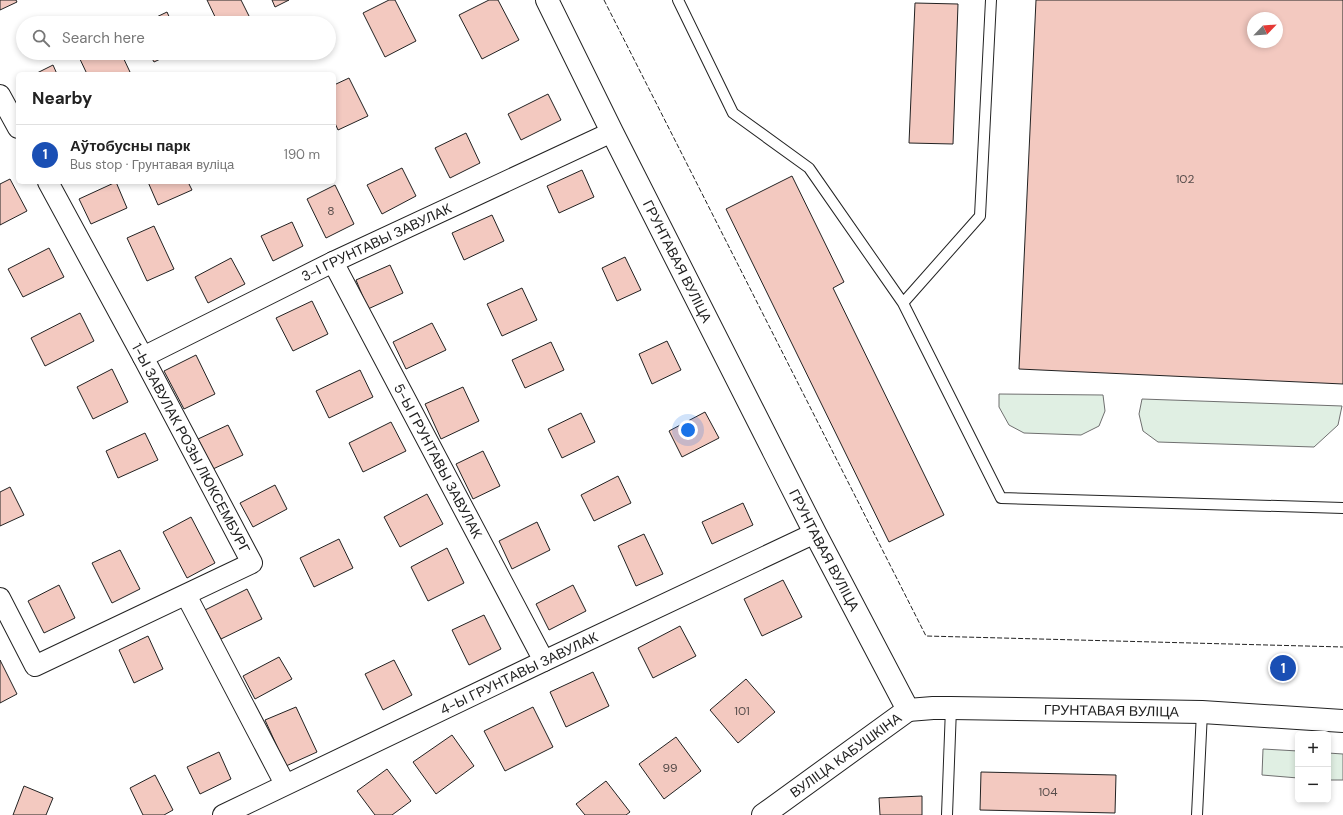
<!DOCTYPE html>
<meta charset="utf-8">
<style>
body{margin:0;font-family:"DM Sans",sans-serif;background:#f2f2f2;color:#222}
.controls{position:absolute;right:12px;bottom:12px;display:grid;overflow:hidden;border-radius:6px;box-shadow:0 2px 6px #0003}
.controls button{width:36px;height:36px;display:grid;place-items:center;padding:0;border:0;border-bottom:1px solid #e0e0e0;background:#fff;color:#222;font:20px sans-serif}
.compass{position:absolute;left:1247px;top:12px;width:36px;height:36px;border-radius:50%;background:#fff;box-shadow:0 2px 6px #0003;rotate:65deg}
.you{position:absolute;left:688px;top:430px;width:14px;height:14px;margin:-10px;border:3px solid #fff;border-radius:50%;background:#1a73e8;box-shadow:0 0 0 6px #1a73e833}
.badge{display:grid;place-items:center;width:26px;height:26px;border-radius:50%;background:#c62828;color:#fff;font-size:13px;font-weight:700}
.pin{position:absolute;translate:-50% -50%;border:2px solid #fff;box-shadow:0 1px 4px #0006}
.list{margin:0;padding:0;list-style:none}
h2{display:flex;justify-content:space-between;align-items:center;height:52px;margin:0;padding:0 16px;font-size:17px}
h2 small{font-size:13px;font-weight:400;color:#767676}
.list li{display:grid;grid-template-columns:26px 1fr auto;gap:12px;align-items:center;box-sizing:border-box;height:60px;padding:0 16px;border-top:1px solid #e0e0e0}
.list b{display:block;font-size:15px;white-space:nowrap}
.list p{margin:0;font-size:13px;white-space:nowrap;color:#767676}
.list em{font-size:13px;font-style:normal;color:#767676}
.icon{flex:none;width:22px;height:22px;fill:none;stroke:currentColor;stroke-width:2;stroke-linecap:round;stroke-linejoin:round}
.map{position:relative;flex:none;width:1343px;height:815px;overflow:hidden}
.search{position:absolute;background:#fff;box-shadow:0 2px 6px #0003;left:16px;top:16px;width:320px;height:44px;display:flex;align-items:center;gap:10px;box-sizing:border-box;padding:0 14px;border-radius:22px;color:#767676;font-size:15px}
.panel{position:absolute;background:#fff;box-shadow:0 2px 6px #0003;left:16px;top:72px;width:320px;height:112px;border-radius:6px}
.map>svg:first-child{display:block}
.green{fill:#e0efe3;stroke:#6f6f6f}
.building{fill:#f3c9c0;stroke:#222;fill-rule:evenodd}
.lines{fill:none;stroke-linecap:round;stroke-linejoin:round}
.service-casing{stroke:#222;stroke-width:12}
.minor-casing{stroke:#222;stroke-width:22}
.tertiary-casing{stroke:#222;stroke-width:24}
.secondary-casing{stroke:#222;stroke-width:24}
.service{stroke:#fff;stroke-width:10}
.minor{stroke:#fff;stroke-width:20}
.tertiary{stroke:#fff;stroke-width:22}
.secondary{stroke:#fff;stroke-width:22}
.fence{stroke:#222;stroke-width:1;stroke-dasharray:5 2;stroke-linecap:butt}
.labels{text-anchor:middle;stroke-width:3;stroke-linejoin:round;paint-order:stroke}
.number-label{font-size:12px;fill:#564c4a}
.street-label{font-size:14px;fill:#222;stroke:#fff}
</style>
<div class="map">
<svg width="1343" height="815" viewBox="0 0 1343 815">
<rect width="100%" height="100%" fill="#fff"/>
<path class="green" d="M 999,394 L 1103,395 L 1105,411 L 1099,426 L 1081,435 L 1024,433 L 1009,425 L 999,407 Z
M 1142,399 L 1342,406 L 1338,425 L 1314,447 L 1158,442 L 1143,431 L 1139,414 Z
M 1263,749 L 1298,751 L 1298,778 L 1262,775 Z
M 1328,753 L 1343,754 L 1343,780 L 1328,780 Z"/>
<path class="building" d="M 0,0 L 16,0 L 17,2 L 0,10 Z
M 207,0 L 241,0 L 251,20 L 245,23 L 218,23 Z
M 272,0 L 289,0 L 275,7 Z
M 389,0 L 395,0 L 416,41 L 385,57 L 363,13 Z
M 489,0 L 498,0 L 519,40 L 482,59 L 459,15 Z
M 1036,0 L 1343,0 L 1343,384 L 1019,369 ZM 1253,18 L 1277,18 L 1277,42 L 1253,42 Z
M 915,3 L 958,4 L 953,144 L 909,143 Z
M 167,12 L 172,23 L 144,23 Z
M 82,53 L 121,53 L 130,72 L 126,74 L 87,74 L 78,55 Z
M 149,53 L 173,53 L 154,62 Z
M 53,65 L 57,74 L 35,74 Z
M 349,78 L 368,116 L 338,130 L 334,121 L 334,85 Z
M 548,94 L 561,120 L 521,140 L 508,114 Z
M 466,133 L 480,163 L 450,178 L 435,148 Z
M 402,168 L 416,196 L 382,214 L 367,185 Z
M 582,170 L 594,197 L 559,213 L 547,186 Z
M 792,176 L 844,282 L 833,288 L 944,515 L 889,542 L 726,209 Z
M 10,179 L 27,211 L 0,225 L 0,184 Z
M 116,182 L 127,208 L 91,224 L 79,199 Z
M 148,182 L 188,182 L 192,190 L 158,205 Z
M 335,185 L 354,224 L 326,238 L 307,199 Z
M 492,215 L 504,241 L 464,260 L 452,233 Z
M 292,222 L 303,246 L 273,261 L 261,236 Z
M 154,226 L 174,269 L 147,281 L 127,238 Z
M 49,248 L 64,277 L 23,297 L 8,269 Z
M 625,257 L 641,290 L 617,301 L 602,268 Z
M 231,258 L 245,284 L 208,303 L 195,277 Z
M 390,265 L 403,293 L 368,309 L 356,280 Z
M 522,288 L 537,320 L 502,336 L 487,304 Z
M 312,301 L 328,334 L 293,351 L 276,318 Z
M 80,313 L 94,341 L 45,366 L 31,338 Z
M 432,323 L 446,350 L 406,369 L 393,342 Z
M 667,341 L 681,370 L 652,384 L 639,354 Z
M 551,342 L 564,370 L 525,388 L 512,360 Z
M 196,355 L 215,394 L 184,409 L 164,371 Z
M 112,369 L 128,402 L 93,419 L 77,387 Z
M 360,370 L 373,397 L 329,418 L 316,391 Z
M 463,387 L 479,421 L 441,439 L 425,404 Z
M 705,412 L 719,438 L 682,457 L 669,431 Z
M 581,413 L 595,442 L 562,458 L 548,429 Z
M 391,422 L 406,451 L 363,472 L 349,443 Z
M 228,425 L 243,455 L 213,469 L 198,439 Z
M 145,433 L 158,460 L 118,478 L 106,451 Z
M 483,451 L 500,486 L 473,499 L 456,464 Z
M 618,476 L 631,503 L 594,521 L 581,495 Z
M 275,485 L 287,509 L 253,527 L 240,503 Z
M 10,487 L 24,515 L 0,526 L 0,492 Z
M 427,494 L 443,524 L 400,547 L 384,517 Z
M 743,503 L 753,525 L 712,544 L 702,522 Z
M 191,517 L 215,563 L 187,578 L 163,532 Z
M 537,522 L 550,550 L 512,569 L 499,541 Z
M 644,534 L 663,574 L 636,586 L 618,546 Z
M 339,539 L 353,568 L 314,587 L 300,558 Z
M 447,548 L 464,583 L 428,601 L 411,567 Z
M 120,550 L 140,589 L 112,603 L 92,563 Z
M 783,580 L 802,617 L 762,636 L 744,599 Z
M 59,585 L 75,618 L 44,633 L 28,601 Z
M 573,585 L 586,611 L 549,630 L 536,604 Z
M 247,589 L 262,619 L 221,639 L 205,610 Z
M 484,615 L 501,649 L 469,665 L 452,630 Z
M 680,626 L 696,656 L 653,678 L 638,648 Z
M 148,636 L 163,669 L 134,683 L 119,650 Z
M 279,657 L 292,679 L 255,699 L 243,676 Z
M 0,660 L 17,694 L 0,703 Z
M 394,660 L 412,695 L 383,710 L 365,674 Z
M 593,672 L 609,706 L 566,727 L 550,692 Z
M 746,679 L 775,712 L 738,743 L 710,710 Z
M 296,707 L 317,752 L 286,766 L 265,720 Z
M 533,707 L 553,747 L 505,771 L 484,731 Z
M 452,735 L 474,766 L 436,794 L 413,762 Z
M 676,737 L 701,771 L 664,799 L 639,764 Z
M 219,752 L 231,779 L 200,794 L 187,767 Z
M 387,769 L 411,801 L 392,815 L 375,815 L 357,791 Z
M 981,772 L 1116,775 L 1115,813 L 980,810 Z
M 155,775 L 173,810 L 164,815 L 143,815 L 130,788 Z
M 606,781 L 630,812 L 626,815 L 585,815 L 576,804 Z
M 24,786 L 53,798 L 46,815 L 13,815 Z
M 922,796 L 922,815 L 880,815 L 879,798 Z"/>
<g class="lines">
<defs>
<path id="service" d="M 678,0 L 733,113 L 809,168 L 903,303 L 1001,498 L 1343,508
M 903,303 L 980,216 L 991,0
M 947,815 L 951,708
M 1197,815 L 1202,712"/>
<g id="minor">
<path d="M 0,95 L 18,128"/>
<path id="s1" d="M 333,262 L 544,661"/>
<path id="s2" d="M 143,357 L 333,262 L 612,132"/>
<path d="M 186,595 L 285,784"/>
<path d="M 0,598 L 35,666 L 252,563 L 143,357 L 48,182"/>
<path id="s3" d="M 223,815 L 544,661 L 815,533"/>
</g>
<g id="tertiary">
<path id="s4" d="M 763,815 L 908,710"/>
</g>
<g id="secondary">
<path id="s5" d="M 547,0 L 612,132 L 815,533 L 908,710 L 933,708 L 951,708 L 1202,712 L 1343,721"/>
</g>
</defs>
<use href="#service" class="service-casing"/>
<use href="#minor" class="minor-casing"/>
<use href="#tertiary" class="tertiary-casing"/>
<use href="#secondary" class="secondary-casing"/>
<use href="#service" class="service"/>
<use href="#minor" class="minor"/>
<use href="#tertiary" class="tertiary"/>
<use href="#secondary" class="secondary"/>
<path class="fence" d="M 604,0 L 926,636 L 1343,647"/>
</g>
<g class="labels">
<g class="number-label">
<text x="1185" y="183">102</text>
<text x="331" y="215">8</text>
<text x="742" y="715">101</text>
<text x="670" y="772">99</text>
<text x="1048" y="796">104</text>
</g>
<g class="street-label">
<text dy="5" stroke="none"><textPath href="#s2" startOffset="260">3-І ГРУНТАВЫ ЗАВУЛАК</textPath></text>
<text dy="5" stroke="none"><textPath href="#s5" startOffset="292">ГРУНТАВАЯ ВУЛІЦА</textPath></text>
<text transform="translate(191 448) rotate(62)" y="5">1-Ы ЗАВУЛАК РОЗЫ ЛЮКСЕМБУРГ</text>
<text dy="5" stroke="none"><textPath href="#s1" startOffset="225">5-Ы ГРУНТАВЫ ЗАВУЛАК</textPath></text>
<text dy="5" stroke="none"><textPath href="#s5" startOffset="616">ГРУНТАВАЯ ВУЛІЦА</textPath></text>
<text dy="5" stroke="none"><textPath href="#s3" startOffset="328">4-Ы ГРУНТАВЫ ЗАВУЛАК</textPath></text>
<text dy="5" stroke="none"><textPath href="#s5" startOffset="1000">ГРУНТАВАЯ ВУЛІЦА</textPath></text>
<text dy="5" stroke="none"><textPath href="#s4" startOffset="102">ВУЛІЦА КАБУШКІНА</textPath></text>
</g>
</g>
</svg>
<div class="controls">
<button>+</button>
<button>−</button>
</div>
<svg class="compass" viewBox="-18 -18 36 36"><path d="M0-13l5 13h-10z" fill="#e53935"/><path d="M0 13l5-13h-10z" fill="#767676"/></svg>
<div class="you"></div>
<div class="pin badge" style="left:1283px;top:668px;background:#1a4fb4">1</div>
<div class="search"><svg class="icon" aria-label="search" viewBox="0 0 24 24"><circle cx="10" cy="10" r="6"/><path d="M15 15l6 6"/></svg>Search here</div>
<section class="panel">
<h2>Nearby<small></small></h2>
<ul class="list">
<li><span class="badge" style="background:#1a4fb4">1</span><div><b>Аўтобусны парк</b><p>Bus stop · Грунтавая вуліца</p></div><em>190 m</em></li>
</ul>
</section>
</div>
